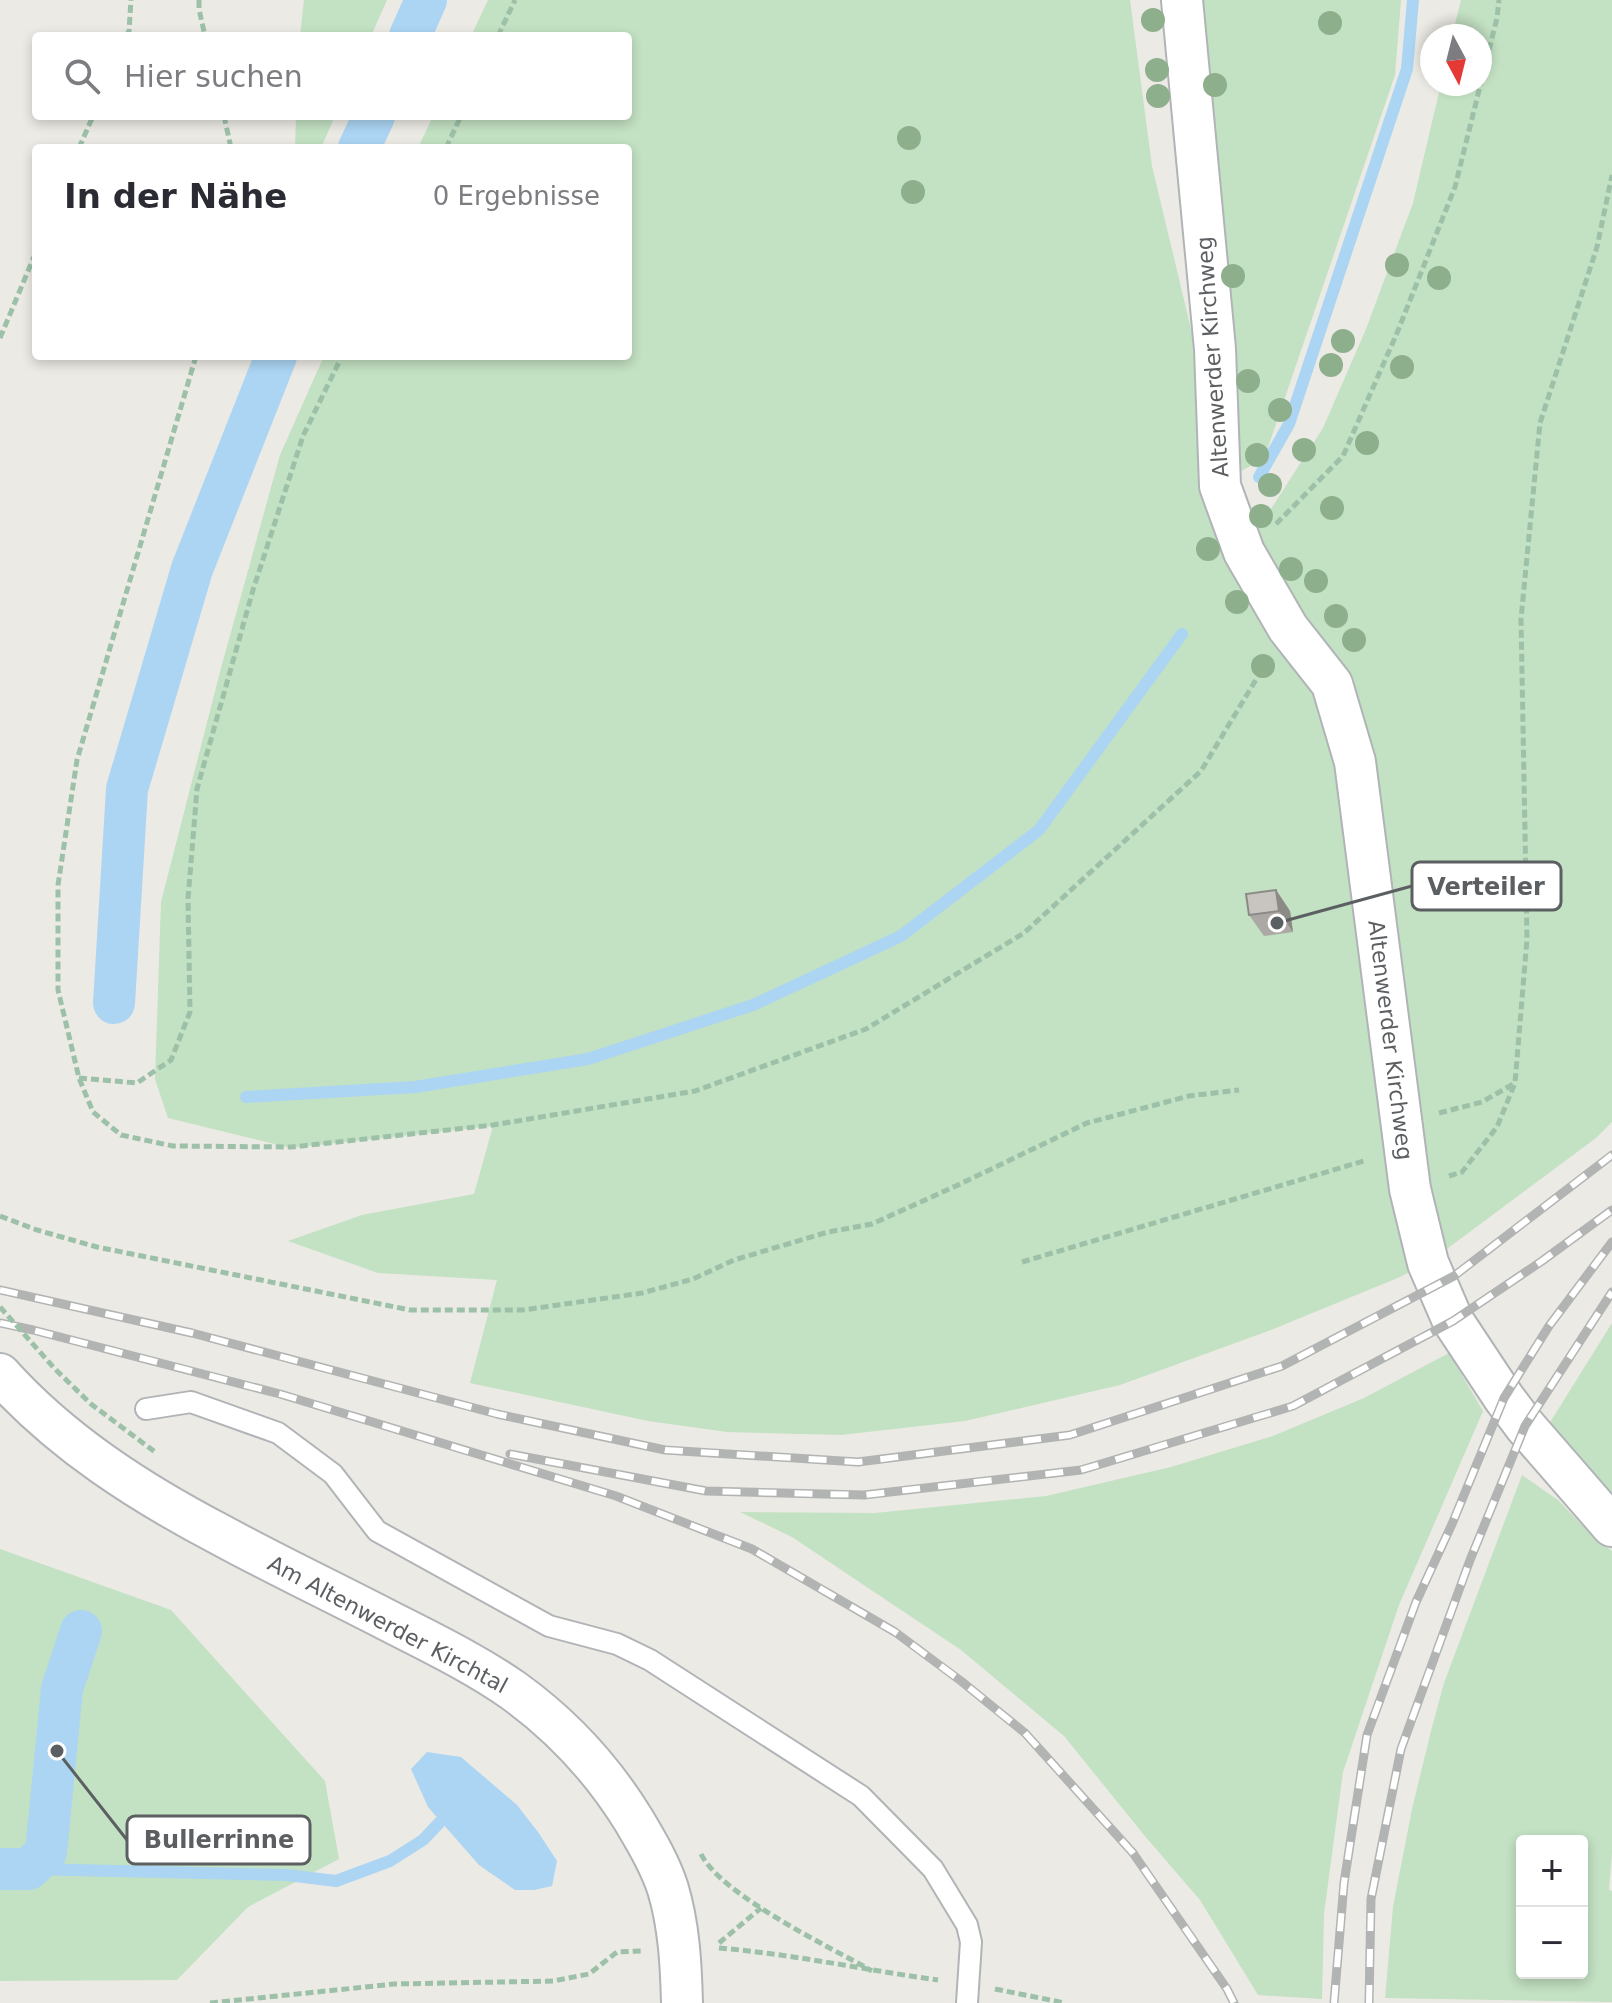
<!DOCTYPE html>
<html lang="de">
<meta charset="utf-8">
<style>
body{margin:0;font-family:"DejaVu Sans",sans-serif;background:#f7f7f7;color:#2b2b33}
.controls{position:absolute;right:24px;bottom:24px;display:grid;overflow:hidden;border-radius:8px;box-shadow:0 4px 12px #0003}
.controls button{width:72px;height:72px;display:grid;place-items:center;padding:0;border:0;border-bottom:2px solid #e1e1e2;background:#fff;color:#2b2b33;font:40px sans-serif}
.compass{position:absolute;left:1420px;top:24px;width:72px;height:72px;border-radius:50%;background:#fff;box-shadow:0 4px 12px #0003;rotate:173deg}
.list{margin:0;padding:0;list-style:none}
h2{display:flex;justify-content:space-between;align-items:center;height:104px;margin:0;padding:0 32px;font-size:34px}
h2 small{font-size:26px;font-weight:400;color:#7c7c81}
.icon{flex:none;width:44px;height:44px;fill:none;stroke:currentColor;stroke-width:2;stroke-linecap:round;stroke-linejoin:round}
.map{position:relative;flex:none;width:1612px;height:2003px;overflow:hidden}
.search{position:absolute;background:#fff;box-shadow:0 4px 12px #0003;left:32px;top:32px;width:600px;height:88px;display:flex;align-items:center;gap:20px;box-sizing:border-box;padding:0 28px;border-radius:8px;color:#7c7c81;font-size:30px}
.panel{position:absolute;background:#fff;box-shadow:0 4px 12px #0003;left:32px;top:144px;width:600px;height:216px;border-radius:8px}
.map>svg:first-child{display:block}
.green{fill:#c3e1c3;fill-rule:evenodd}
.water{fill:#acd5f4}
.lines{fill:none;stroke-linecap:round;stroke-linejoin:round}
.stream{stroke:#acd5f4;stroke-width:12}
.canal{stroke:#acd5f4;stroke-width:42}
.service-casing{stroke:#b1b4b7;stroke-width:24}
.minor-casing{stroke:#b1b4b7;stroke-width:44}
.path{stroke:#9dc1a8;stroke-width:5;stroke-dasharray:8 4;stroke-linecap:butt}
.service{stroke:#fff;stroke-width:20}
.minor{stroke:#fff;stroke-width:40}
.rail-casing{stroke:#b2b3b3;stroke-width:9}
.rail{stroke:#fff;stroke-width:6;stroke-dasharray:18;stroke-linecap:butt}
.path-bridge{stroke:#9dc1a8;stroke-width:5;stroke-dasharray:8 4;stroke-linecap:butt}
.tree{fill:#8daf8b}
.wall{fill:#aca9a5}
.shaded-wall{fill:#8c8a86}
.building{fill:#c8c5c0;stroke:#8c8a86;stroke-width:2}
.labels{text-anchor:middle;stroke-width:6;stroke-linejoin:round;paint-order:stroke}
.street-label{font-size:22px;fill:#5c5f62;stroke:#fff}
.leader{fill:none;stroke:#5c5f62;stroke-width:3}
.callout-dot{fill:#5c5f62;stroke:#fff;stroke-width:3}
.callout{fill:#fff;stroke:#5c5f62;stroke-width:3}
.callout-label{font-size:24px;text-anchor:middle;font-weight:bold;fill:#5c5f62}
</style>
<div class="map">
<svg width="1612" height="2003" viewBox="0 0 1612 2003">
<rect width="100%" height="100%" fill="#eceae4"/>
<path class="green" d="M 304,0 L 387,0 L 371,36 L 300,36 Z
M 488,0 L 1130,0 L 1152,166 L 1244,551 L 1323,428 L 1366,329 L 1413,203 L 1441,84 L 1480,84 L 1480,36 L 1452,36 L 1461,0 L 1612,0 L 1612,1122 L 1596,1138 L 1428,1263 L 1400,1277 L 1271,1330 L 1120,1385 L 965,1421 L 841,1435 L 727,1432 L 648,1421 L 470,1383 L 497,1280 L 378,1273 L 288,1241 L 362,1215 L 474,1194 L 493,1126 L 291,1148 L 168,1118 L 155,1079 L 161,902 L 221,668 L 280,455 L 324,356 L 628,356 L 628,148 L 418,148 L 433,116 L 628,116 L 628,36 L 471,36 Z
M 1194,0 L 1401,0 L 1395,75 L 1264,459 L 1239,472 Z
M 296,116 L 335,116 L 321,148 L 295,148 Z
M 1612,1323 L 1612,1504 L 1549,1424 Z
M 1449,1353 L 1483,1411 L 1399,1605 L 1343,1772 L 1324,1914 L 1322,1999 L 1258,1995 L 1200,1900 L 1144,1835 L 1064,1736 L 961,1650 L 792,1537 L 740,1512 L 875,1513 L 1046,1496 L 1171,1467 L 1273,1436 L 1364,1398 Z
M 1522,1475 L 1558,1500 L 1594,1538 L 1612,1551 L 1612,1853 L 1609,1890 L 1612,1891 L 1612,2002 L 1385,1998 L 1393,1907 L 1412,1809 L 1431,1731 L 1444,1683 ZM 1522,1841 L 1582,1841 L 1582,1973 L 1522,1973 Z
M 0,1549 L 171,1610 L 325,1781 L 339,1859 L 248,1907 L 177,1980 L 0,1981 Z"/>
<path class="water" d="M 427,1752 L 461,1757 L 517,1805 L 538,1832 L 557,1861 L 552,1886 L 534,1890 L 515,1890 L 479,1865 L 428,1807 L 411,1769 Z"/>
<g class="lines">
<path class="stream" d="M 1259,477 L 1289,424 L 1407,69 L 1413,0
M 246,1097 L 415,1087 L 588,1059 L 753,1005 L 901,936 L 1039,830 L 1182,634
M 29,1869 L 287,1875 L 336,1881 L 390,1861 L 423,1840 L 441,1821"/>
<path class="canal" d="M 410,36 L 426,0
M 359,148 L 374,116
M 114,1003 L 127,789 L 192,569 L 276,356
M 0,1869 L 29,1869 L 46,1852 L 62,1689 L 81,1631"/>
<defs>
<path id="service" d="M 146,1409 L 191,1402 L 278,1433 L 333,1474 L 377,1531 L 549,1626 L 617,1644 L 650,1660 L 861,1796 L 933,1869 L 967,1925 L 971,1942 L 967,2003"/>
<path id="minor" d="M 1182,0 L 1215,349 L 1220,486 L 1244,552 L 1288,628 L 1332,684 L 1355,762 L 1410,1189 L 1428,1263 L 1453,1321 L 1504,1398 L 1525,1426 L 1612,1526
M 0,1374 C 61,1442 139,1492 219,1534 C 274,1564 331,1591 387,1620 C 430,1642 474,1663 514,1691 C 561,1725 602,1769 633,1819 C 646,1841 660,1864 668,1889 C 679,1926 681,1964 682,2003"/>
</defs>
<use href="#service" class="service-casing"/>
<use href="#minor" class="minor-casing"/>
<path class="path" d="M 199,0 L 199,9 L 205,36
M 126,36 L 129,31 L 131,0
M 498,36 L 515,0
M 224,116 L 231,148
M 79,148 L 93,116
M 446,148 L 461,116
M 0,338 L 36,252
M 196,356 L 77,760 L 58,885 L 58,990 L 79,1078 L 93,1112 L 121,1135 L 173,1146 L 292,1147 L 493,1125 L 695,1091 L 866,1029 L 1024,933 L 1201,771 L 1266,663
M 1276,524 L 1343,456 L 1397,333 L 1455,187 L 1497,18 L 1499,0
M 79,1078 L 137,1083 L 171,1060 L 190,1012 L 188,899 L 197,789 L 253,590 L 303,436 L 342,356
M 1439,1113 L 1482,1102 L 1515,1083
M 1449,1176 L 1462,1172 L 1497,1127 L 1515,1083 L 1527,939 L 1521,619 L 1540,423 L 1597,247 L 1612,175
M 0,1216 L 37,1230 L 97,1247 L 410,1310 L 523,1310 L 642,1293 L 693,1279 L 734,1260 L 828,1232 L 872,1224 L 958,1185 L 1087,1123 L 1189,1096 L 1239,1090
M 1022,1262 L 1367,1160
M 701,1854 C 721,1895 830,1947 872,1971
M 719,1943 L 761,1908
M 719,1948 C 792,1954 865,1970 938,1980
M 995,1989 L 1065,2003
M 210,2003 L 394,1984 L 553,1981 L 589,1974 L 617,1952 L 641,1951"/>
<use href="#service" class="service"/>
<use href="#minor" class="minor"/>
<defs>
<path id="rail" d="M 0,1290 L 192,1333 L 497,1414 L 665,1450 L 858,1462 L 1070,1435 L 1282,1366 L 1454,1276 L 1612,1155
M 0,1323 L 33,1330 L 280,1394 L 616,1496 L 752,1549 L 895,1632 L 961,1681 L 1025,1733 L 1133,1853 L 1227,1989 L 1234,2003
M 510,1454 L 706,1491 L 864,1495 L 1081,1470 L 1293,1406 L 1453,1321 L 1542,1261 L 1612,1210
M 1334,2003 L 1344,1883 L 1367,1735 L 1416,1602 L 1452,1524 L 1504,1398 L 1549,1326 L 1612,1242
M 1369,2003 L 1371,1899 L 1401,1749 L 1470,1560 L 1525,1426 L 1612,1292"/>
</defs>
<use href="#rail" class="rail-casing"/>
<use href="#rail" class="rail"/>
<path class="path-bridge" d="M 0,1307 L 55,1369 L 91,1404 L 155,1452"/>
</g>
<g class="tree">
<circle cx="1153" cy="20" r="12"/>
<circle cx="1330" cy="23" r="12"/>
<circle cx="1157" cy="70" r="12"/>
<circle cx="1215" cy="85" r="12"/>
<circle cx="1158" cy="96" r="12"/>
<circle cx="909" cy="138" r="12"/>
<circle cx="913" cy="192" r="12"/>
<circle cx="1397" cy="265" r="12"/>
<circle cx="1233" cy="276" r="12"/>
<circle cx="1439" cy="278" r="12"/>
<circle cx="1343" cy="341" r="12"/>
<circle cx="1331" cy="365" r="12"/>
<circle cx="1402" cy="367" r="12"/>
<circle cx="1248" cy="381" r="12"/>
<circle cx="1280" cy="410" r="12"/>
<circle cx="1367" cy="443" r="12"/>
<circle cx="1304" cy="450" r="12"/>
<circle cx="1257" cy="455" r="12"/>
<circle cx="1270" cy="485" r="12"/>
<circle cx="1332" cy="508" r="12"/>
<circle cx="1261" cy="516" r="12"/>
<circle cx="1208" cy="549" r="12"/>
<circle cx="1291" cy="569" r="12"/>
<circle cx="1316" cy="581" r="12"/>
<circle cx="1237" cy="602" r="12"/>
<circle cx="1336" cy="616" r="12"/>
<circle cx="1354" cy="640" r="12"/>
<circle cx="1263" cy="666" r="12"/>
</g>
<path class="wall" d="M 1276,890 L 1290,911 L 1293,932 L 1264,936 L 1249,915 Z"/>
<path class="shaded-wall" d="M 1276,890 L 1290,911 L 1293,932 L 1279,911 Z"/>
<path class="building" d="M 1276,890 L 1279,911 L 1249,915 L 1246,894 Z"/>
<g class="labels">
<g class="street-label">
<text transform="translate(1212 357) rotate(-94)" y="8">Altenwerder Kirchweg</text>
<text transform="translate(1391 1040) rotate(83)" y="8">Altenwerder Kirchweg</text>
<text transform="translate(388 1624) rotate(28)" y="8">Am Altenwerder Kirchtal</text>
</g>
</g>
<path class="leader" d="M1277 923L1412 886M57 1751L127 1840"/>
<g class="callout-dot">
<circle cx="1277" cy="923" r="8"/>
<circle cx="57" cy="1751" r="8"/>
</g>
<g class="callout">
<rect x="1412" y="862" width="149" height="48" rx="8"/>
<rect x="127" y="1816" width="183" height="48" rx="8"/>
</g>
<g class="callout-label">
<text x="1486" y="895">Verteiler</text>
<text x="219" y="1848">Bullerrinne</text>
</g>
</svg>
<div class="controls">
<button>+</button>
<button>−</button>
</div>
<svg class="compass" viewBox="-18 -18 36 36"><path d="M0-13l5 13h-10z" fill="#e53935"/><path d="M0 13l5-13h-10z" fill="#7c7c81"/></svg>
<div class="search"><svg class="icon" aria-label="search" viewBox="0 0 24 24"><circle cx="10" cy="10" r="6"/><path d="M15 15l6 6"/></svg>Hier suchen</div>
<section class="panel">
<h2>In der Nähe<small>0 Ergebnisse</small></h2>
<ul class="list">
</ul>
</section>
</div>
